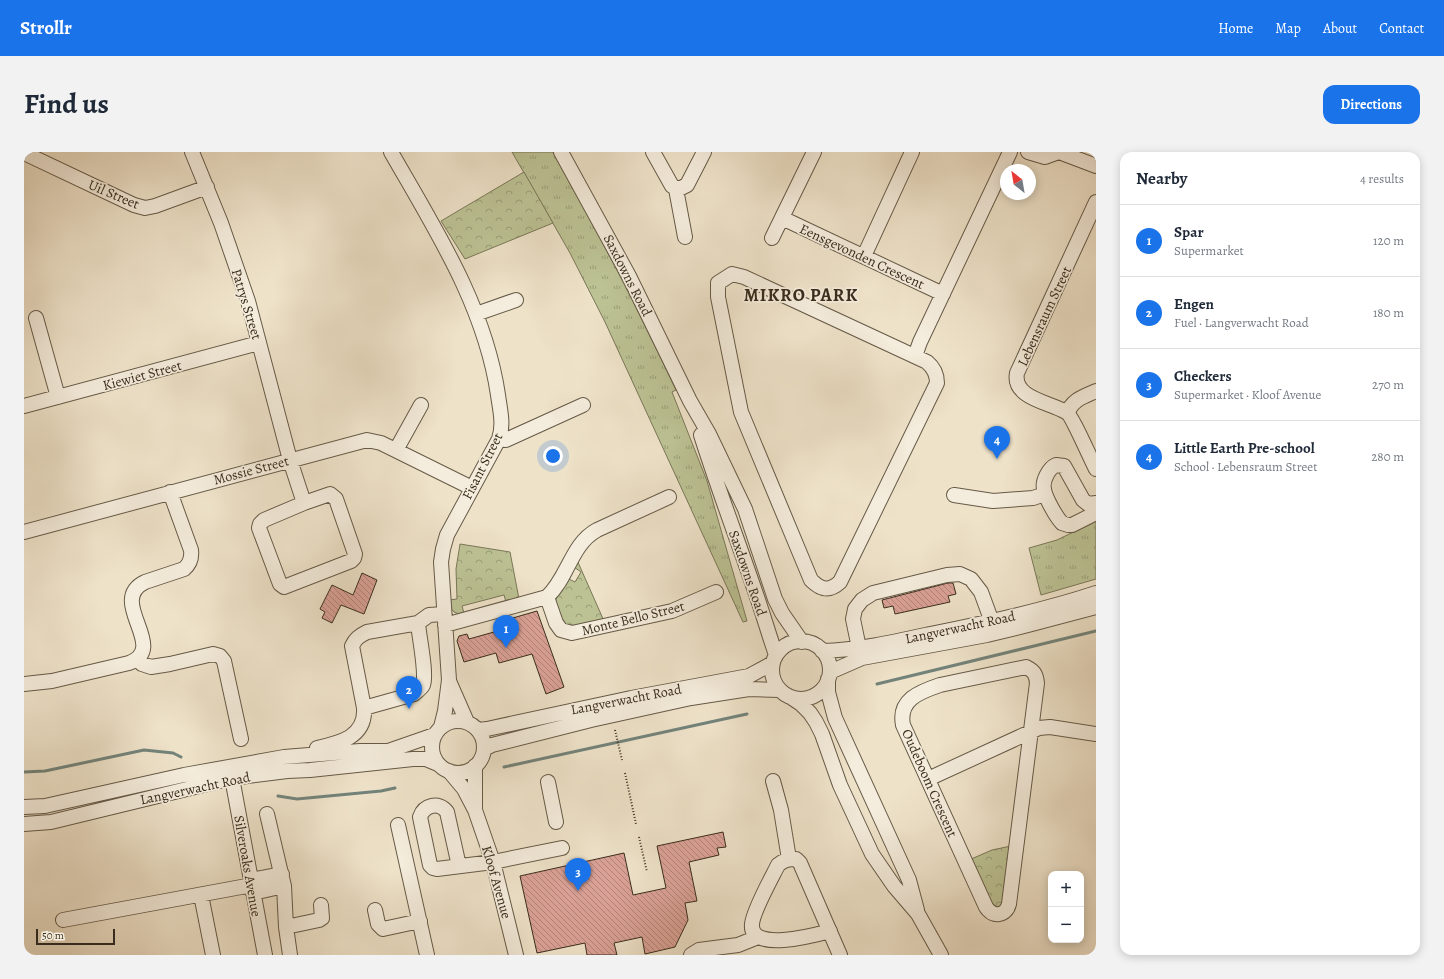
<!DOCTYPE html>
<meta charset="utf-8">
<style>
body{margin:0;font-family:Alegreya,serif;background:#f2f2f3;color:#1f2937}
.controls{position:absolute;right:12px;bottom:12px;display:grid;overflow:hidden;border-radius:8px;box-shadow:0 2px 10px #0003}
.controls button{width:36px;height:36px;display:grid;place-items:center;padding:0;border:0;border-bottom:1px solid #e0e1e3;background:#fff;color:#1f2937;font:20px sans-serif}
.compass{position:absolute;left:976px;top:12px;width:36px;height:36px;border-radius:50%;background:#fff;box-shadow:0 2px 10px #0003;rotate:329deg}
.scale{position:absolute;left:12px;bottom:10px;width:79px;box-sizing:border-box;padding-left:4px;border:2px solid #392c1c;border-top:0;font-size:11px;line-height:14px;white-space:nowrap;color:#392c1c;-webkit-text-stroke:3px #f4ecdc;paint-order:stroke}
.you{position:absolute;left:529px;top:304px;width:14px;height:14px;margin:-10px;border:3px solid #fff;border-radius:50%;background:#1a73e8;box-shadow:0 0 0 6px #1a73e833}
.badge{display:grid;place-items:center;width:26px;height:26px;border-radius:50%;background:#1a73e8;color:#fff;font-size:13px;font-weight:700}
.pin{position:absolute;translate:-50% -33px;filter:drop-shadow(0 1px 2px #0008)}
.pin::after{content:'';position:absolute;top:21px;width:14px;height:12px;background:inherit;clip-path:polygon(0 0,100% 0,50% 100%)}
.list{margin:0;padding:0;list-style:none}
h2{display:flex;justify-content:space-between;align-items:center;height:52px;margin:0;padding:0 16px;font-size:17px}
h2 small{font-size:13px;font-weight:400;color:#747a83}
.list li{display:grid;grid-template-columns:26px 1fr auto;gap:12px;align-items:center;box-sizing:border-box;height:72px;padding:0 16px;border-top:1px solid #e0e1e3}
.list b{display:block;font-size:15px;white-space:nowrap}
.list p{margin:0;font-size:13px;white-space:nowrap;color:#747a83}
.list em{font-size:13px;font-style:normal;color:#747a83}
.map{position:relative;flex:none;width:1072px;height:803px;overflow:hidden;border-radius:12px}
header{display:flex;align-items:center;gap:24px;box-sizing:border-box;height:56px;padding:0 20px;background:#1a73e8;color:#fff}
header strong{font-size:19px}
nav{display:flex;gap:22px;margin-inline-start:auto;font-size:14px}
.intro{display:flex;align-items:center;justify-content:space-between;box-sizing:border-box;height:96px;padding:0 24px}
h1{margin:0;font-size:28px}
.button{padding:10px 18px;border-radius:12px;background:#1a73e8;color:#fff;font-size:14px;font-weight:700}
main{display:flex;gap:24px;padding:0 24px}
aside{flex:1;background:#fff;border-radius:12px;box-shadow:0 2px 10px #0003}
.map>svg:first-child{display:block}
.grass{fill:url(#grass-tufts);stroke:#7a7758}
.park{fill:url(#park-crowns);stroke:#7a7758}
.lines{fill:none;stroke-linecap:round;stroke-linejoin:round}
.stream{stroke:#73837a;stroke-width:3}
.building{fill:url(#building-back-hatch);stroke:#392c1c}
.minor-casing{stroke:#665a47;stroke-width:16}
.path{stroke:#392c1c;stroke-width:2;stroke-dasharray:1 2;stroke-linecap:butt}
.minor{stroke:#f4ecdc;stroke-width:14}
.labels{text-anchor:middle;stroke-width:3.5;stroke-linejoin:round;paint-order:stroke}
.street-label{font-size:14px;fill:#392c1c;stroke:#f4ecdc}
.district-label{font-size:18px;font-weight:bold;letter-spacing:1px;fill:#392c1c;stroke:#f4ecdc}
</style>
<header>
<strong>Strollr</strong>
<nav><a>Home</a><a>Map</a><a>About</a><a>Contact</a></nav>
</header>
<div class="intro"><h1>Find us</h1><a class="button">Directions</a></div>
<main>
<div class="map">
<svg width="1072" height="803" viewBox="0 0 1072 803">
<defs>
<pattern id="grass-tufts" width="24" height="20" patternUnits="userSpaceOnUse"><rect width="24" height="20" fill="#bcc294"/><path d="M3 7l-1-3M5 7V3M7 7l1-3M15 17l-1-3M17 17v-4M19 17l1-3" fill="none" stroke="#9a9e78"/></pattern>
<pattern id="park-crowns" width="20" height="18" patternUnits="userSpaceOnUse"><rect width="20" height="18" fill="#bcc294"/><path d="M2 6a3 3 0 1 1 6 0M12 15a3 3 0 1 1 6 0" fill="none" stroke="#9a9e78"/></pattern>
<pattern id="building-back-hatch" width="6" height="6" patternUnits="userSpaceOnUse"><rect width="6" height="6" fill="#daa196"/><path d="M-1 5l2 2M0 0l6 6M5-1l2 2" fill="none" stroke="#b2837a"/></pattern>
</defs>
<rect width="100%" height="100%" fill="#eee2c9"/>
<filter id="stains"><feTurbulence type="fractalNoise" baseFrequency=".005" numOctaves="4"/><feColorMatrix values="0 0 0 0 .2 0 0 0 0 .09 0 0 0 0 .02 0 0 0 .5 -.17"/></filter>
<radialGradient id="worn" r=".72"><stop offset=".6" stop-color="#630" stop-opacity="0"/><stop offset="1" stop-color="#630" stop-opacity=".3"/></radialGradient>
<path class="grass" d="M 488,0 L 529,0 C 573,78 614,157 652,238 L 648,240 L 683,329 L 723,469 L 719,470 L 581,170 L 546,101 Z
M 1072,369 L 1072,427 L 1017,443 L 1005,396 L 1033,388 Z"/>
<path class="park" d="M 500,20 L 529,71 L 441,107 L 417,69 Z
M 436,392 L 486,400 L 495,447 L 482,450 L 480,443 L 438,454 L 440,461 L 435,462 L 430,460 L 426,455 L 425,448 L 433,447 L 432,417 Z
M 553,408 L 580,469 L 548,476 L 538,472 L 530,451 L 543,426 L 551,430 L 557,420 L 550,415 Z
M 987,694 L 980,752 L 976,755 L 969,755 L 945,708 L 968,698 Z"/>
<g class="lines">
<path class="stream" d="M 853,532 L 1072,479
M 480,615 L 723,562
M 0,620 L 21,619 L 120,598 L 149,601 L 157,605
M 254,644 L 273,647 L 357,639 L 371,636"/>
</g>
<path class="building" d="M 338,421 L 353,428 L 340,462 L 317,453 L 308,471 L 298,466 L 301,460 L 296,457 L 308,433 L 329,443 Z
M 924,431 L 929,431 L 932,442 L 924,444 L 926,450 L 871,462 L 869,454 L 860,456 L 858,448 Z
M 513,459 L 540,535 L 522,542 L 508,502 L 475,511 L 472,501 L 440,510 L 433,489 L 435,484 L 443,482 L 445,487 L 477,478 L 475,470 Z
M 699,680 L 702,695 L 693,696 L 695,703 L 665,710 L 673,749 L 661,751 L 664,768 L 651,795 L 621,802 L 618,785 L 590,791 L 593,803 L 563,803 L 561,791 L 513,801 L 496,724 L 600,701 L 609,743 L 642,736 L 633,694 Z"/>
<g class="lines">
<defs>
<path id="minor" d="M 168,0 L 197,71 L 224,149 L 266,308 L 280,351 L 306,342 L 312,347 L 331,402 L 330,406 L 327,409 L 260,435 L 256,432 L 235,376 L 236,372 L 240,368 L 280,351
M 367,0 C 411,77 461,154 474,243 C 476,258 480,272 475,287 L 423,383 L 419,397 L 417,410 L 425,528 L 421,559 L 417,575
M 537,0 L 605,124 L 666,249 L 685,282 L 721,357 L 751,447 L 758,461 L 778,490
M 629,0 L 648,34 L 655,37 L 663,33 L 680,0
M 1004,0 L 1021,5 L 1035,0
M 1035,0 L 1072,14
M 0,1 L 110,53 L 121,56 L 131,54 L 183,35
M 652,37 L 661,85
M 1072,50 L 993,221 C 988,246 1025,250 1042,260 C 1048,263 1067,308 1072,317
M 758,66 L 919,142
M 748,86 L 790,0
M 840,104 L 888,0
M 708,122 L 720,125 L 903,210 C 909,215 913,222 913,231 L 816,430 C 805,440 797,438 787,428 L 717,260 L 694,145 L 694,131 Z
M 452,162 L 492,148
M 12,166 L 34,245
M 891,204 L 896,190 L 986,0
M 0,254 L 235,191
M 1044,261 C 1047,248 1061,244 1072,239
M 677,283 C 694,337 714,389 732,442 C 739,462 745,483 752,503
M 475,287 L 482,288 L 559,253
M 372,298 L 397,253
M 930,343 L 969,349 L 1009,346 L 1021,342
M 1072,351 L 1064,352 L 1059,348 L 1040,314 L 1032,313 C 1025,316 1018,329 1020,337 C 1021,345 1032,365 1038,371 L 1044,373 L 1048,373 L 1072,361
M 0,380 L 343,288 L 357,291 L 448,336
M 523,445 L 532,471 L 537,478 L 548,481 L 648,459 L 692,440
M 421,473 L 523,445 C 544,426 547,392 573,378 L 645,345
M748 518a29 29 0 1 1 58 0a29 29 0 1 1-58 0Z
M 835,496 L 829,467 L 831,457 L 838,448 L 849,441 L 923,423 L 936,422 L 947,427 L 957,440 L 968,470
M 798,499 C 835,498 870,490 906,482 C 962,471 1018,459 1072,441
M 113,507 L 118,512 L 127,515 L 146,512 L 189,502 L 196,504 L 200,509 L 217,587
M 1002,515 C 1010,519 1012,522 1013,531 L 985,752 C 982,764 969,766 962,755 L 879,573 C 874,548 895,540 916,533 Z
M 806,520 L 838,506 L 963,483 L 1004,473 L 1072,455
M 804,527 L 804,540 L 811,566 L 885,728 L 893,758
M 425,529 L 443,570
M 0,532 L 28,529 L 105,511 C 146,496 82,449 121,430 L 160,417 C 166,412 168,406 167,398 L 146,340
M 768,546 L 777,552 L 786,561 L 792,570 L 798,582 L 816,633 L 848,702 L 870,734 L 894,762 L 917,803
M 340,556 L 390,542 C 393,539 397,537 399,533 C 403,521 395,485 394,471
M408 595a26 26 0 1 1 52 0a26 26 0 1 1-52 0Z
M 454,578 L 463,577 L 607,546 L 725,524 L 749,511
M 293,596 C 316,591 342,585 340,556 L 328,494 C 331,487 335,484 343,480 L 394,471 L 405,463 L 420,462
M 460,597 L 468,593 L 567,568 L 667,546 L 725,537 L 755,538
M 425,619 L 440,637 L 451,658 L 469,710 L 492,803
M 208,626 L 241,803
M 904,627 L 1015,576 L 1026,575 L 1072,582
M 749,629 L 757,658 L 765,707
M 524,630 L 532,670
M 0,655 L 21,654 L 160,623 L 260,605 L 336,599 L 364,599 L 410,583
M 451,655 L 451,614
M 243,662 L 260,734 L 262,775 L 266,803
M 0,672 L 27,670 L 208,626 L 263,619 L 286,618 L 389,607 L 402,607 L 414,612
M 374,673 L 403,803
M 435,714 L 423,660 C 415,649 400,653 396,665 L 406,713 L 409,716 L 413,717 L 469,710 L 538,696
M 227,728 L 258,722
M 229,741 L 260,734
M 177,743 L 189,803
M 351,758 L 354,772 L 359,777 L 396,769
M 39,768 L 228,733
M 262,775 L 295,768 L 298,766 L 297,753
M 806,779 C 791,783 725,801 728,772 C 729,759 748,725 754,713 C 760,708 764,707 772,707 L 776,711 L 816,803
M 667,803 L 675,798 L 714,793 L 734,785"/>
</defs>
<use href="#minor" class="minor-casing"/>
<path class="path" d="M 591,578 L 598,608
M 601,621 L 612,672
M 615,685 L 623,720"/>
<use href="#minor" class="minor"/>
</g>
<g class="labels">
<g class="street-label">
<text transform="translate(90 42) rotate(23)" y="5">Uil Street</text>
<text transform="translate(838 104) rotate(25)" y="5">Eensgevonden Crescent</text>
<text transform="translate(604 123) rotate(63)" y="5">Saxdowns Road</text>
<text transform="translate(223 152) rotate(73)" y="5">Patrys Street</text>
<text transform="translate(1020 164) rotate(-65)" y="5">Lebensraum Street</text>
<text transform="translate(118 223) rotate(-15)" y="5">Kiewiet Street</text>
<text transform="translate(458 314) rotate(-63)" y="5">Fisant Street</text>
<text transform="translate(227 318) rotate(-15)" y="5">Mossie Street</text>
<text transform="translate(724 421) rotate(71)" y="5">Saxdowns Road</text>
<text transform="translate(609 466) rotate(-14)" y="5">Monte Bello Street</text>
<text transform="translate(936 475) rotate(-12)" y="5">Langverwacht Road</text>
<text transform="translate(602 547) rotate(-11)" y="5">Langverwacht Road</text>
<text transform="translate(906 631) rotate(66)" y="5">Oudeboom Crescent</text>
<text transform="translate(171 636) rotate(-12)" y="5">Langverwacht Road</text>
<text transform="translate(224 714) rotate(80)" y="5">Silveroaks Avenue</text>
<text transform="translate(473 730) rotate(74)" y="5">Kloof Avenue</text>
</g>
<g class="district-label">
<text x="777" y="149">MIKRO PARK</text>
</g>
</g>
<rect width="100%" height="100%" filter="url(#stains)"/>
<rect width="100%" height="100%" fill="url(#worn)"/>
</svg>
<div class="controls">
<button>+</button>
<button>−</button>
</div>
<svg class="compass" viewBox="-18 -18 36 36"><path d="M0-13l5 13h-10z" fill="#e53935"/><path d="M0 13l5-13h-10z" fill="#747a83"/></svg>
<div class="scale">50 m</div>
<div class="you"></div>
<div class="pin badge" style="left:482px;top:496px">1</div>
<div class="pin badge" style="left:385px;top:557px">2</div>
<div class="pin badge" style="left:554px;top:739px">3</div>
<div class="pin badge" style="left:973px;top:307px">4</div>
</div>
<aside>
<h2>Nearby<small>4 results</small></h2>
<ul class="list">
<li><span class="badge">1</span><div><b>Spar</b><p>Supermarket</p></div><em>120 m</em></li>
<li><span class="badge">2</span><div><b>Engen</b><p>Fuel · Langverwacht Road</p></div><em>180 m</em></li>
<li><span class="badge">3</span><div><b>Checkers</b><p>Supermarket · Kloof Avenue</p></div><em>270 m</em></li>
<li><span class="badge">4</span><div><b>Little Earth Pre-school</b><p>School · Lebensraum Street</p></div><em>280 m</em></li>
</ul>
</aside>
</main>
